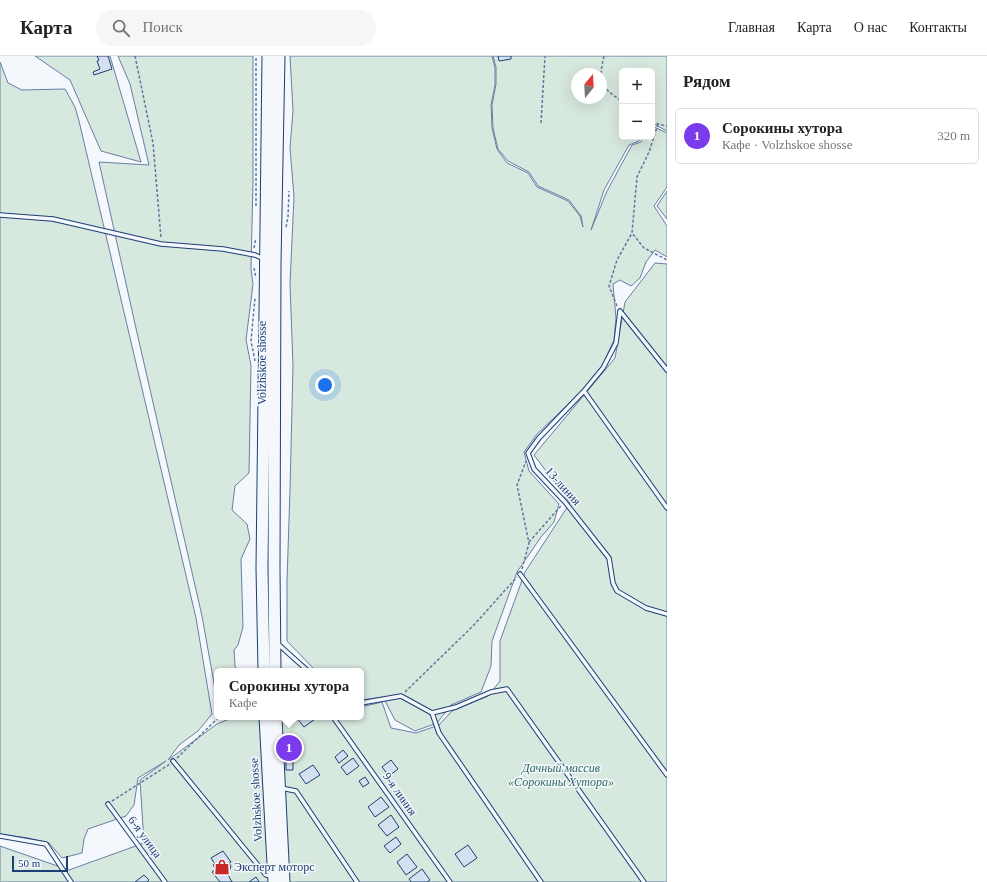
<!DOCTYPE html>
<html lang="ru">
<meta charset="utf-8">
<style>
body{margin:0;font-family:"Times New Roman",serif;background:#f6f6f6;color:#222}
.controls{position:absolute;right:12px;top:12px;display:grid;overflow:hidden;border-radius:6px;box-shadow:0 4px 16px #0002}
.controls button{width:36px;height:36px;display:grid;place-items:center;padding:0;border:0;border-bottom:1px solid #e0e0e0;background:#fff;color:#222;font:20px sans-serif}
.compass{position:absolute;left:571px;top:12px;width:36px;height:36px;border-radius:50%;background:#fff;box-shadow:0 4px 16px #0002;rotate:18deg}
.scale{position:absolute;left:12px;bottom:10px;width:56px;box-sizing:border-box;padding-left:4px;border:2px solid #1d3f73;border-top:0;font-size:11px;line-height:14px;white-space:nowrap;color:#1d3f73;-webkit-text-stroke:3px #f4f7fb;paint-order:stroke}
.you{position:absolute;left:325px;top:329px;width:14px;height:14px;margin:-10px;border:3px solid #fff;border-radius:50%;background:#1a73e8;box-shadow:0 0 0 6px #1a73e833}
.badge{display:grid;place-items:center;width:26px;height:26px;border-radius:50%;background:#7c3aed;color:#fff;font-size:13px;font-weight:700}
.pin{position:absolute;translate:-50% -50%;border:2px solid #fff;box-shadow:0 1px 4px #0006}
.popup{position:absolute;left:214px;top:612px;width:150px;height:52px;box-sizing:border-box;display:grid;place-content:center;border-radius:6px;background:#fff;filter:drop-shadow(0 1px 3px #0005);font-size:13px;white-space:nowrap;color:#767676}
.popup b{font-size:15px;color:#222}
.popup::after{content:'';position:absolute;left:50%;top:100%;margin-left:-8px;border:8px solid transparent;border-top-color:#fff}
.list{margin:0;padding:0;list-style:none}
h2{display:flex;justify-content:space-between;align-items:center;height:52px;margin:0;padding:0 16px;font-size:17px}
h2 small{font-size:13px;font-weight:400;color:#767676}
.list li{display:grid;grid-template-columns:26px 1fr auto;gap:12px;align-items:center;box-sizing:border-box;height:56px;margin:0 8px 8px;padding:0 8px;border:1px solid #e0e0e0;border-radius:6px}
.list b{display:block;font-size:15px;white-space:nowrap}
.list p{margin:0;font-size:13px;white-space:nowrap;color:#767676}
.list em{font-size:13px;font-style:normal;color:#767676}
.icon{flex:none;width:22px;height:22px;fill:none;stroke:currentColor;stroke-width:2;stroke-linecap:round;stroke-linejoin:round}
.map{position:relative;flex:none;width:667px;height:826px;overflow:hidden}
header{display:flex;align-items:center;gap:24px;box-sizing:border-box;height:56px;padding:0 20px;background:#fff;border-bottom:1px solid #e0e0e0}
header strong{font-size:19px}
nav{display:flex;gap:22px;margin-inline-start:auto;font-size:14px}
.search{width:280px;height:36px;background:#f6f6f6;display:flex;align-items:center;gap:10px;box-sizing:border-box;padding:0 14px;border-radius:22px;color:#767676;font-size:15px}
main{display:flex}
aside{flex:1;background:#fff}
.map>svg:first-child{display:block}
.green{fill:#d7e8df;stroke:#687fa3;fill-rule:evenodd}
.building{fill:#d5e0f0;stroke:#1d3f73}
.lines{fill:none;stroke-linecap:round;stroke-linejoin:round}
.lane-casing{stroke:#1d3f73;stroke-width:5.5}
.primary-casing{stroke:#1d3f73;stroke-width:13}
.path{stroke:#5e769c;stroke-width:1.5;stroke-dasharray:3 2;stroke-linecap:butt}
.lane{stroke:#f4f7fb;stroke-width:3.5}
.primary{stroke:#f4f7fb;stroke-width:11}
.labels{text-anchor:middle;stroke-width:3;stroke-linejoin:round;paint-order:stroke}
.street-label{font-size:12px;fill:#1d3f73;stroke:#f4f7fb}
.park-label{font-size:12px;font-style:italic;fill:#2c6c60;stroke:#f4f7fb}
.poi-label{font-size:12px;fill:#1d3f73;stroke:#f4f7fb;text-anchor:start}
</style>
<header>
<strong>Карта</strong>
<div class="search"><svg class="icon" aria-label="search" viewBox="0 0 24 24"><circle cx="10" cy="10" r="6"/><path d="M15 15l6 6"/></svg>Поиск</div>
<nav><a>Главная</a><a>Карта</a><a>О нас</a><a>Контакты</a></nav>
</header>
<main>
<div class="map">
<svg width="667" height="826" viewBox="0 0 667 826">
<rect width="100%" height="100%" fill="#f4f7fb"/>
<path class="green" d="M 35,0 L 110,0 L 141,106 L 101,95 L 70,24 Z
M 118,0 L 253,0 L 253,125 L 251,213 L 253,228 L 246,284 L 251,309 L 249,417 L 235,430 L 232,454 L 247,468 L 250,483 L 241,503 L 243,571 L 238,589 L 234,594 L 235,610 L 237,615 L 217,615 L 217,644 L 202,560 L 135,268 L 99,106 L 149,109 L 130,28 Z
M 290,0 L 492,0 L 495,12 L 495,29 L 491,49 L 492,72 L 497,93 L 507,107 L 528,117 L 537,131 L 568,145 L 580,160 L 583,171 L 581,160 L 569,144 L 538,130 L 529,116 L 508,105 L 498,93 L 493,72 L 492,49 L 496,28 L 496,11 L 493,0 L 667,0 L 667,75 L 652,67 L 652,15 L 622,15 L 622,81 L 641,81 L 639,85 L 629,89 L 604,134 L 591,174 L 607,135 L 632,89 L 641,86 L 643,81 L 652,81 L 652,70 L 667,77 L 667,131 L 654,150 L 667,170 L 667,201 L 655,194 L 646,206 L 640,222 L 631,230 L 620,224 L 613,228 L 616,262 L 614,284 L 602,310 L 583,334 L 537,378 L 524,396 L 529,415 L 559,448 L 554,466 L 541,481 L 517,516 L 492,585 L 491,610 L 481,636 L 451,649 L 437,667 L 415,675 L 395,664 L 383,641 L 361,644 L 361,615 L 316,615 L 287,585 L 287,525 L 290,434 L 293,310 L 290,228 L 294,141 L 290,92 L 293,55 ZM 577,18 L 601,18 L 601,42 L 577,42 Z
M 0,6 L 8,27 L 22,34 L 65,33 L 75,51 L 79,65 L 196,562 L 212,658 L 198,675 L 179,689 L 168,704 L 217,668 L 234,661 L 361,661 L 361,651 L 382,646 L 391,672 L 416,677 L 439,669 L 452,655 L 488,640 L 500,625 L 500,585 L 525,516 L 570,447 L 534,399 L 615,302 L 625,246 L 655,207 L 667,208 L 667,826 L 0,826 L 0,790 L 69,814 L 144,787 L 140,724 L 166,705 L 138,722 L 134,749 L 126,760 L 88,773 L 84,783 L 82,797 L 62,802 L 49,787 L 28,782 L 0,778 Z
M 667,135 L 667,163 L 657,150 Z"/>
<path class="building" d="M 97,0 L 108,0 L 112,13 L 94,19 L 93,16 L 100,13 L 97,5 L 99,4 Z
M 498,0 L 511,0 L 511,3 L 499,5 Z
M 296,661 L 318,661 L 304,671 Z
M 286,682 L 292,682 L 292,703 L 286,703 Z
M 343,694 L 348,700 L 339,707 L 335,701 Z
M 353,702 L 359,710 L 347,719 L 341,711 Z
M 286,704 L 293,705 L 293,714 L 286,714 Z
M 391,704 L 398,713 L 389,720 L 382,711 Z
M 313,709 L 320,719 L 306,728 L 299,718 Z
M 365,721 L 369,727 L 363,731 L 359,725 Z
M 381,741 L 389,751 L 375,761 L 368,751 Z
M 391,759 L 399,771 L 387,780 L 378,769 Z
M 396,781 L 401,788 L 390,797 L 384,790 Z
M 468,789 L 477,802 L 464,811 L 455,798 Z
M 223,795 L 231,806 L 229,807 L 231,810 L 229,816 L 227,817 L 232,826 L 220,826 L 212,816 L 216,813 L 213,809 L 215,808 L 211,802 Z
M 407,798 L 417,811 L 406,819 L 397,806 Z
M 422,813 L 430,824 L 427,826 L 411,826 L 409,823 Z
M 144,819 L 149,824 L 147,826 L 135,826 Z
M 256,821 L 259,826 L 249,826 Z"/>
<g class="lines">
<defs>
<path id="lane" d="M 0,159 L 53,163 L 161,188 L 223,193 L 255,199 L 264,203
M 620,255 L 616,287 L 603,312 L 584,335 L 539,382 L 528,397 L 534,413 L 565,446 L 609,502 L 613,527 L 617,535 L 646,552 L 667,558
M 620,255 L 667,314
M 584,335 L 667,452
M 520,518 L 667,719
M 278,588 L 308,615
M 361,647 L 401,640 L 432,657 L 456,651 L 491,636 L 507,633 L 644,826
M 432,657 L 439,677 L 541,826
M 333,661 L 450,826
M 173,705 L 266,819 L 271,820
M 281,732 L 296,735 L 357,826
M 108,748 L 165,826
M 0,780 L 46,788 L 71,826"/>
<path id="primary" d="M 264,615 L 262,512 L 268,0
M 275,615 L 274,512 L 275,207 L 279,0
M 265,661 L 274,826
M 276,661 L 284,826"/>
</defs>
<use href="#lane" class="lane-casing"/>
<use href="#primary" class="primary-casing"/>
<path class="path" d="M 135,0 L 153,87 L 161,182
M 604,0 C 598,26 600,31 622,45
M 652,65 L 658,68 L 667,70
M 541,67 L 545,0
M 658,68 L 649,96 L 637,121 L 632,177 L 644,192 L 667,204
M 256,150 L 256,0
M 286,171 L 288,161 L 289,135
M 254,192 L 256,182
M 254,212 L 256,222
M 617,250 L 609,230 L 617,204 L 632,177
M 255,305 L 251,285 L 255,242
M 529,486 L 561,450
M 522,513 L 529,487 L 517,429 L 526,405
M 405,636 L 473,570 L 517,521
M 177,702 L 216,664 L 221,661
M 112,745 L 170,708"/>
<use href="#lane" class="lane"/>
<use href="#primary" class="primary"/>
</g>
<defs>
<symbol id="shop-bare" viewBox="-9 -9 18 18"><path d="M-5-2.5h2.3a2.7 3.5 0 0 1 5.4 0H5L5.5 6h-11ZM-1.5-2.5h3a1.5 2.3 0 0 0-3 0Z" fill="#c62828" stroke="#f4f7fb" stroke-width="2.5" paint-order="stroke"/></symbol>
</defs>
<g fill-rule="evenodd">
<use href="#shop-bare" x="211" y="800" width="22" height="22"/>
</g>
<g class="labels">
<g class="street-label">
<text transform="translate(262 307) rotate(-90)" y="4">Volzhskoe shosse</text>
<text transform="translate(563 430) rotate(48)" y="4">13-линия</text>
<text transform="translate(400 738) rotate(55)" y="4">9-я линия</text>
<text transform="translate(256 744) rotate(-93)" y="4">Volzhskoe shosse</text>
<text transform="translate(145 781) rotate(54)" y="4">6-я улица</text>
</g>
<g class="park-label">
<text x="561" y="716">Дачный массив<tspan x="561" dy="14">«Сорокины Хутора»</tspan></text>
</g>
<g class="poi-label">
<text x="234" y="815">Эксперт моторс</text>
</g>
</g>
</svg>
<div class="controls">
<button>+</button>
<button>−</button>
</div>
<svg class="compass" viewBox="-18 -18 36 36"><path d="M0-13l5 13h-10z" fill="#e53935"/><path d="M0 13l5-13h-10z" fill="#767676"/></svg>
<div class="scale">50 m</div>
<div class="you"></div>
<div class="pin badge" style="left:289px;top:692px">1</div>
<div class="popup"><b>Сорокины хутора</b>Кафе</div>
</div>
<aside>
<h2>Рядом<small></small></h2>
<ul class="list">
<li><span class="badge">1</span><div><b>Сорокины хутора</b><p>Кафе · Volzhskoe shosse</p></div><em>320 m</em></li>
</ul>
</aside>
</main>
